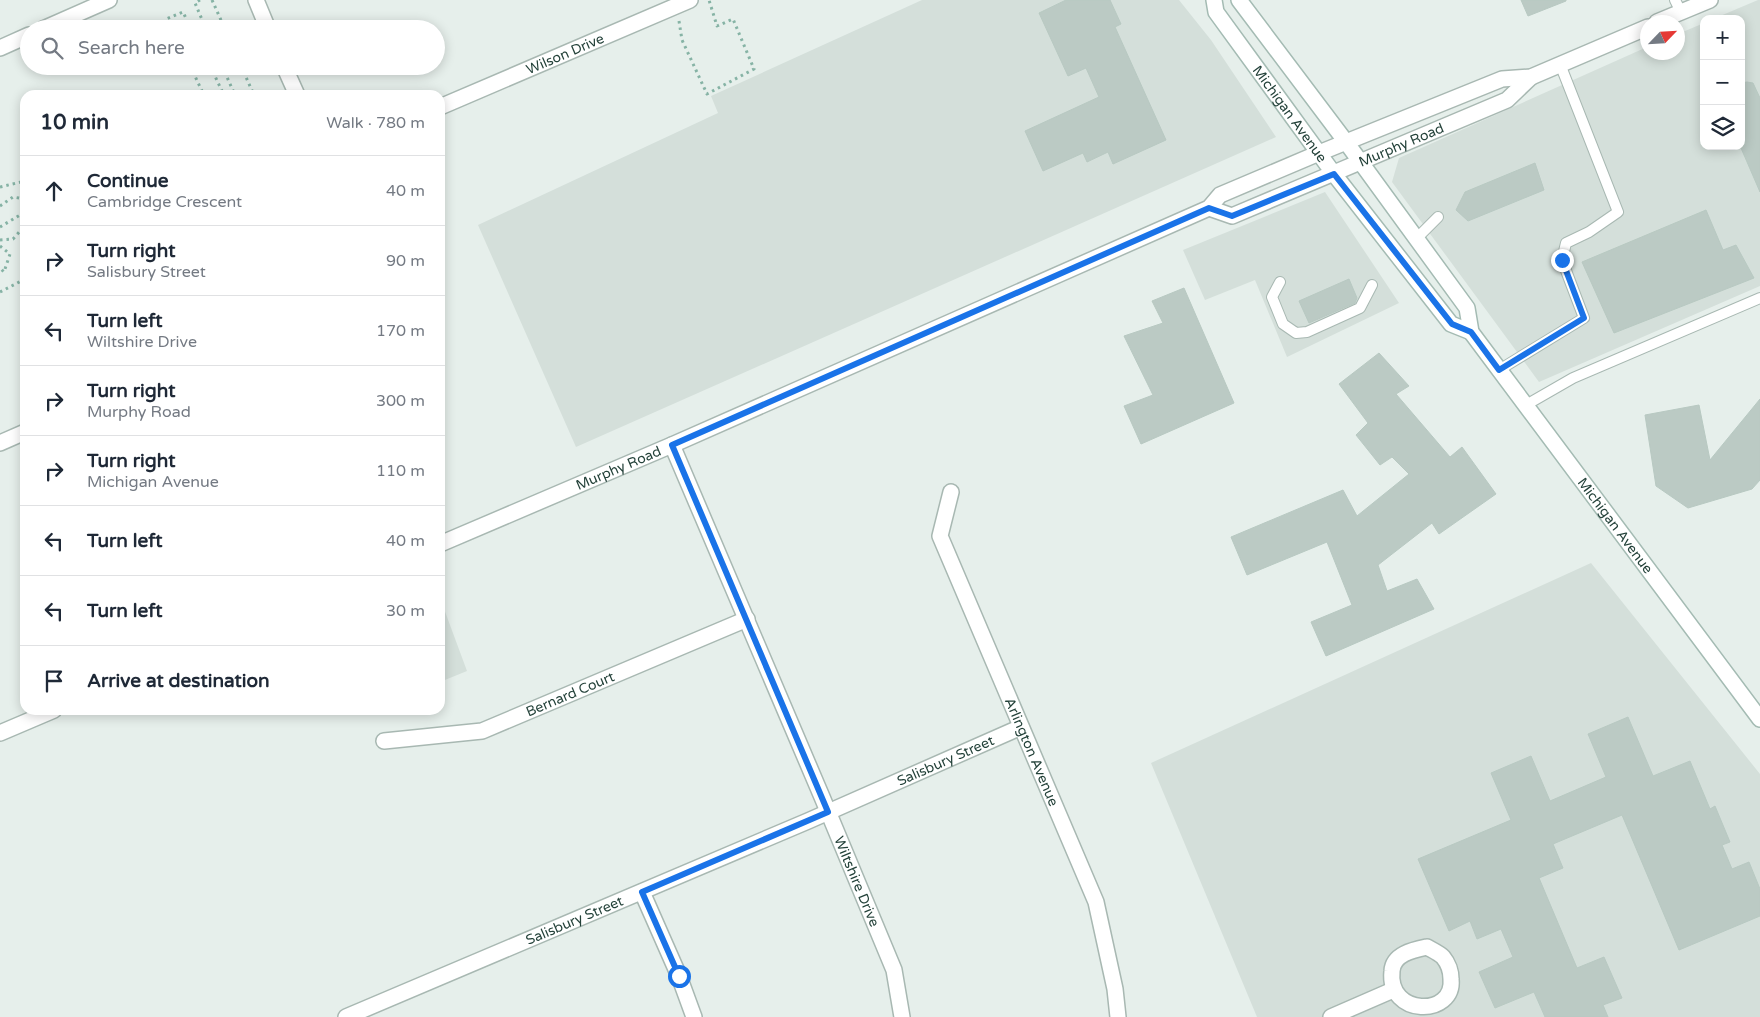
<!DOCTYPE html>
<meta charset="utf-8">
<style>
body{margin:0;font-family:"Varela Round",sans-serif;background:#f2f2f3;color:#1f2937}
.controls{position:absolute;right:15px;top:15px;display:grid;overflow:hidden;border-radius:10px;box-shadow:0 2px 12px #0003}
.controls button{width:45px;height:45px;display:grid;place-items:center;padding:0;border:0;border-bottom:1px solid #e0e1e3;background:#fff;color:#1f2937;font:25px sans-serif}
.compass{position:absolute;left:1640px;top:15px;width:45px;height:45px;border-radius:50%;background:#fff;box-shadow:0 2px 12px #0003;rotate:65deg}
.stop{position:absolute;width:15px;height:15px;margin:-11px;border:4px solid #1a73e8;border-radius:50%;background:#fff}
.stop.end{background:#1a73e8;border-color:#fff;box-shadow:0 1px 5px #0008}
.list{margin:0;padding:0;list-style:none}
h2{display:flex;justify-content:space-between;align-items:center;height:65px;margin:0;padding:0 20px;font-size:21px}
h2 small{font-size:16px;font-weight:400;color:#747a83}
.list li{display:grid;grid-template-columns:32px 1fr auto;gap:15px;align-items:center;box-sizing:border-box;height:70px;padding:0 20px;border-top:1px solid #e0e1e3}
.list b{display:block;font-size:19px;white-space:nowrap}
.list p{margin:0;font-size:16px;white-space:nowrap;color:#747a83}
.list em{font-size:16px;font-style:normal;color:#747a83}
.icon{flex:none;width:28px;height:28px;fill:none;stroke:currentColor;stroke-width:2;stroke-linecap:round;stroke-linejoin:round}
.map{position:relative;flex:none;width:1760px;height:1017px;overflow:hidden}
.search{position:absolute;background:#fff;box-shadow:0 2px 12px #0003;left:20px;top:20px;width:425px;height:55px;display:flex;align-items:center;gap:12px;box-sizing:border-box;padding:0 18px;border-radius:28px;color:#747a83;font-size:19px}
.panel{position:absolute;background:#fff;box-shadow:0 2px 12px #0003;left:20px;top:90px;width:425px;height:625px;border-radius:15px}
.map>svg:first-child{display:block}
.built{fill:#d4dfda}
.building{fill:#bbcac4;stroke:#b8c9c2}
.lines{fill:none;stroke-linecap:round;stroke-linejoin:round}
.service-casing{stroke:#a8b8b2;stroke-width:12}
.minor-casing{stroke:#a8b8b2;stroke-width:18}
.tertiary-casing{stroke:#a8b8b2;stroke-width:18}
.secondary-casing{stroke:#a4bbb3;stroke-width:18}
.path{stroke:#86b3a5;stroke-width:3;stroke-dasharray:2.5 4;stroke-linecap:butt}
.service{stroke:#fff;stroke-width:10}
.minor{stroke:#fff;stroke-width:15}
.tertiary{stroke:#fff;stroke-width:15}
.secondary{stroke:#fff;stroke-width:15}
.route{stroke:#1a73e8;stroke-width:6}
.labels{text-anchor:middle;stroke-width:5;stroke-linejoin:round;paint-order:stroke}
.street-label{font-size:14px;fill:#24423a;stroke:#f7fbf9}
</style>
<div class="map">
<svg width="1760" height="1017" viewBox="0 0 1760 1017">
<rect width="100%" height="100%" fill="#e6efeb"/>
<path class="built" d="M 922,0 L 1179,0 L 1211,40 L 1276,137 L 576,447 L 478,225 L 718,113 L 711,96 Z
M 1758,0 L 1760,0 L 1760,286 L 1539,382 L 1392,182 L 1399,158 L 1647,47 L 1648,52 L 1678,52 L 1678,34 L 1704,23 L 1704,146 L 1741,146 L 1741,19 L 1713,19 Z
M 1325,192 L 1399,303 L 1287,357 L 1255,280 L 1205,300 L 1183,250 Z
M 1591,563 L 1760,774 L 1760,1017 L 1257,1017 L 1151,763 Z
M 440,598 L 467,671 L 440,682 Z"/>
<path class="building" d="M 1066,0 L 1110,0 L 1121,24 L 1115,27 L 1166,140 L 1113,164 L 1108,152 L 1087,162 L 1083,153 L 1043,171 L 1025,131 L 1099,97 L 1086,68 L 1068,76 L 1039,13 Z
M 1521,0 L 1566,0 L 1566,1 L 1528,16 Z
M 1747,82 L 1753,83 L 1760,98 L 1760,192 L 1741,148 L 1741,83 Z
M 1535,163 L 1544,190 L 1468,221 L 1456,210 L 1465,192 Z
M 1706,210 L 1723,250 L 1736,245 L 1754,278 L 1614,333 L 1582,262 Z
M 1349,279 L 1357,298 L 1355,303 L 1309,323 L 1299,301 Z
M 1184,288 L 1234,403 L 1141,444 L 1124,406 L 1153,395 L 1124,336 L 1163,323 L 1152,301 Z
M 1379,353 L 1409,386 L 1396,394 L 1450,457 L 1462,447 L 1496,494 L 1439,534 L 1432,523 L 1378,565 L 1387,591 L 1417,579 L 1434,609 L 1326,656 L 1311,622 L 1352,605 L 1327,542 L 1247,575 L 1231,537 L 1343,490 L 1357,516 L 1409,474 L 1392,457 L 1380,465 L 1356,435 L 1368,423 L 1339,384 Z
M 1760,399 L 1760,480 L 1752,489 L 1688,508 L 1656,486 L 1645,415 L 1699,405 L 1710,460 Z
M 1628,717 L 1653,776 L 1690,761 L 1710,809 L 1715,806 L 1730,842 L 1722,845 L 1732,869 L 1749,862 L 1760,889 L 1760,916 L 1679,950 L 1622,815 L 1553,844 L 1563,868 L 1539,878 L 1577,968 L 1604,957 L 1622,998 L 1603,1005 L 1608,1017 L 1545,1017 L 1534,992 L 1495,1008 L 1479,972 L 1513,957 L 1501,929 L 1477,939 L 1470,921 L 1449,931 L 1418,859 L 1511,820 L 1491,773 L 1531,756 L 1550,801 L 1606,777 L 1588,734 Z"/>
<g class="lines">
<defs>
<path id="service" d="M 1675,0 L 1681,12
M 1416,239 L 1438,217
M 1280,282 L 1272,297 L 1283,324 L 1296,333 L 1307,332 L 1360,308 L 1372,285
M 1499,370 L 1584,318 L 1562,260 L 1566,243 L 1589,232 L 1618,212 L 1560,64
M 1526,405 L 1573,378 L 1760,298"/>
<g id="minor">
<path d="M 256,0 L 268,29"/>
<path d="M 43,29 L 109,0"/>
<path d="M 0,48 L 29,35"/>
<path d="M 284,66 L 297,95"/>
<path id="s1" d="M 440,107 L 690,0"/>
<path d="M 0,443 L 25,432"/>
<path id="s2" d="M 672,445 L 822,797 L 894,970 L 902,1017"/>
<path id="s3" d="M 951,492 L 940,536 L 1096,902 L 1115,989 L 1118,1017"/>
<path id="s4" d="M 384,741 L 482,731 L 747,619"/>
<path d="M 642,892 L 679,976 L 694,1017"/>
<path d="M 1427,947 C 1432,950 1439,953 1443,957 C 1448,963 1451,972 1451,979 C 1455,1017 1387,1017 1392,971 C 1393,954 1413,950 1427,947 Z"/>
<path id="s5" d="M 346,1017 L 808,821 L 1021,727"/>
<path d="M 1331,1017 L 1393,990"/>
</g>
<g id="tertiary">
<path d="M 1657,22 L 1710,0"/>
<path id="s6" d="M 1209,208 L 1232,216 L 1507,100 L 1531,77"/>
<path id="s7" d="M 440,544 L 672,445 L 1209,208 L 1220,195 L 1319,153 L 1502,79 L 1531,77 L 1648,27"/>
<path d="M 0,733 L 54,710"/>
</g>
<g id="secondary">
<path id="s8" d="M 1214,0 L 1216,12 L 1334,174 L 1451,324 L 1471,332"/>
<path id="s9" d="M 1239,0 L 1346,142 L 1467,308 L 1471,332 L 1760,719"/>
</g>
</defs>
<use href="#service" class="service-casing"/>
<use href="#minor" class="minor-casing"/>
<use href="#tertiary" class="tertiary-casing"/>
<use href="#secondary" class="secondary-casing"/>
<path class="path" d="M 200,0 L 195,3 L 206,29
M 212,0 L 225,29
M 679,21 L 682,40 L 707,94 L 754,69 L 733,19 L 717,26 L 709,0
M 171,29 L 166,19 L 183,12 L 191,29
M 190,66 L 204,95
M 210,66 L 224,95
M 222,66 L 235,95
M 241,66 L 254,95
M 0,187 L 25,181
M 0,206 L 13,197 L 25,199
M 0,227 L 20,215 L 25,215
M 0,240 L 13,239 L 21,230 L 25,237
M 0,246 L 10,254 L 4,272 L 0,268
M 22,265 L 25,262
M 0,292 L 25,279"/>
<use href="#service" class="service"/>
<use href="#minor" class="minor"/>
<use href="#tertiary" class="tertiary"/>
<use href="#secondary" class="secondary"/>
</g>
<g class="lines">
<path class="route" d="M 679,976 L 642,892 L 828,812 L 672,445 L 1209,208 L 1232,216 L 1334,174 L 1452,324 L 1471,332 L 1499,370 L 1584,318 L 1562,260"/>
</g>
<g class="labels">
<g class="street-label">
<text dy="5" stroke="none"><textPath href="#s1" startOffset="136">Wilson Drive</textPath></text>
<text dy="5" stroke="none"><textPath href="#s8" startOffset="138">Michigan Avenue</textPath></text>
<text dy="5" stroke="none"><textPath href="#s6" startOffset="208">Murphy Road</textPath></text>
<text dy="5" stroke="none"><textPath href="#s7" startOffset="194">Murphy Road</textPath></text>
<text dy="5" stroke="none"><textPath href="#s9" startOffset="649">Michigan Avenue</textPath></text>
<text dy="5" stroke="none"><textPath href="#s4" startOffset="194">Bernard Court</textPath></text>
<text dy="5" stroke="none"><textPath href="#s3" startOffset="280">Arlington Avenue</textPath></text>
<text dy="5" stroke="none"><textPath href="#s5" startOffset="652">Salisbury Street</textPath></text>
<text dy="5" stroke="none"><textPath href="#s2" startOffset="474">Wiltshire Drive</textPath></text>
<text dy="5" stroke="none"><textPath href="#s5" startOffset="248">Salisbury Street</textPath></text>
</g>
</g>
</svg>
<div class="controls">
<button>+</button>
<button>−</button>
<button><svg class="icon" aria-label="layers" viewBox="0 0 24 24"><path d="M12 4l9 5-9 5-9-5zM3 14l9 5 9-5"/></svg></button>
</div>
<svg class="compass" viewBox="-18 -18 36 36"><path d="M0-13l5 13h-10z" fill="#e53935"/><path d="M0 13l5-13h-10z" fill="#747a83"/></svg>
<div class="stop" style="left:679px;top:976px"></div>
<div class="stop end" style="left:1562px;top:260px"></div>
<div class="search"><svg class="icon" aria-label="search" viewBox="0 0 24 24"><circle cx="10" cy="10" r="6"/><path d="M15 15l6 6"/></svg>Search here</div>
<section class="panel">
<h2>10 min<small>Walk · 780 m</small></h2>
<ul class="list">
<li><svg class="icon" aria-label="ahead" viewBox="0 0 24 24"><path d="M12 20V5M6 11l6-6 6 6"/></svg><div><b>Continue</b><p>Cambridge Crescent</p></div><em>40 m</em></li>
<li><svg class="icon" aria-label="right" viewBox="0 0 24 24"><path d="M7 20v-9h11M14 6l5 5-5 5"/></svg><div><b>Turn right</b><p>Salisbury Street</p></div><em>90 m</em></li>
<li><svg class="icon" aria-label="left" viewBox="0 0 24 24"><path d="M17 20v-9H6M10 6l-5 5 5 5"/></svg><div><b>Turn left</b><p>Wiltshire Drive</p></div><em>170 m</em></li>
<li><svg class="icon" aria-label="right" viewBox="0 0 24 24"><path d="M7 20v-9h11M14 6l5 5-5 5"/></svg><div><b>Turn right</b><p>Murphy Road</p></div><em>300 m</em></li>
<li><svg class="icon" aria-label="right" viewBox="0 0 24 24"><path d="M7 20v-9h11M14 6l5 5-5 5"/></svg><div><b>Turn right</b><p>Michigan Avenue</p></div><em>110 m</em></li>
<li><svg class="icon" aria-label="left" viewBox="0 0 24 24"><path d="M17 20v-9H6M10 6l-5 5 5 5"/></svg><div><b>Turn left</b></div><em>40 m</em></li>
<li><svg class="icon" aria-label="left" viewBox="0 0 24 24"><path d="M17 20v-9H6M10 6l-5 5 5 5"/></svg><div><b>Turn left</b></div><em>30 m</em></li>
<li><svg class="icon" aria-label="arrive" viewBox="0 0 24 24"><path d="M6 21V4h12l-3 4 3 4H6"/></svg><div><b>Arrive at destination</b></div></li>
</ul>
</section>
</div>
